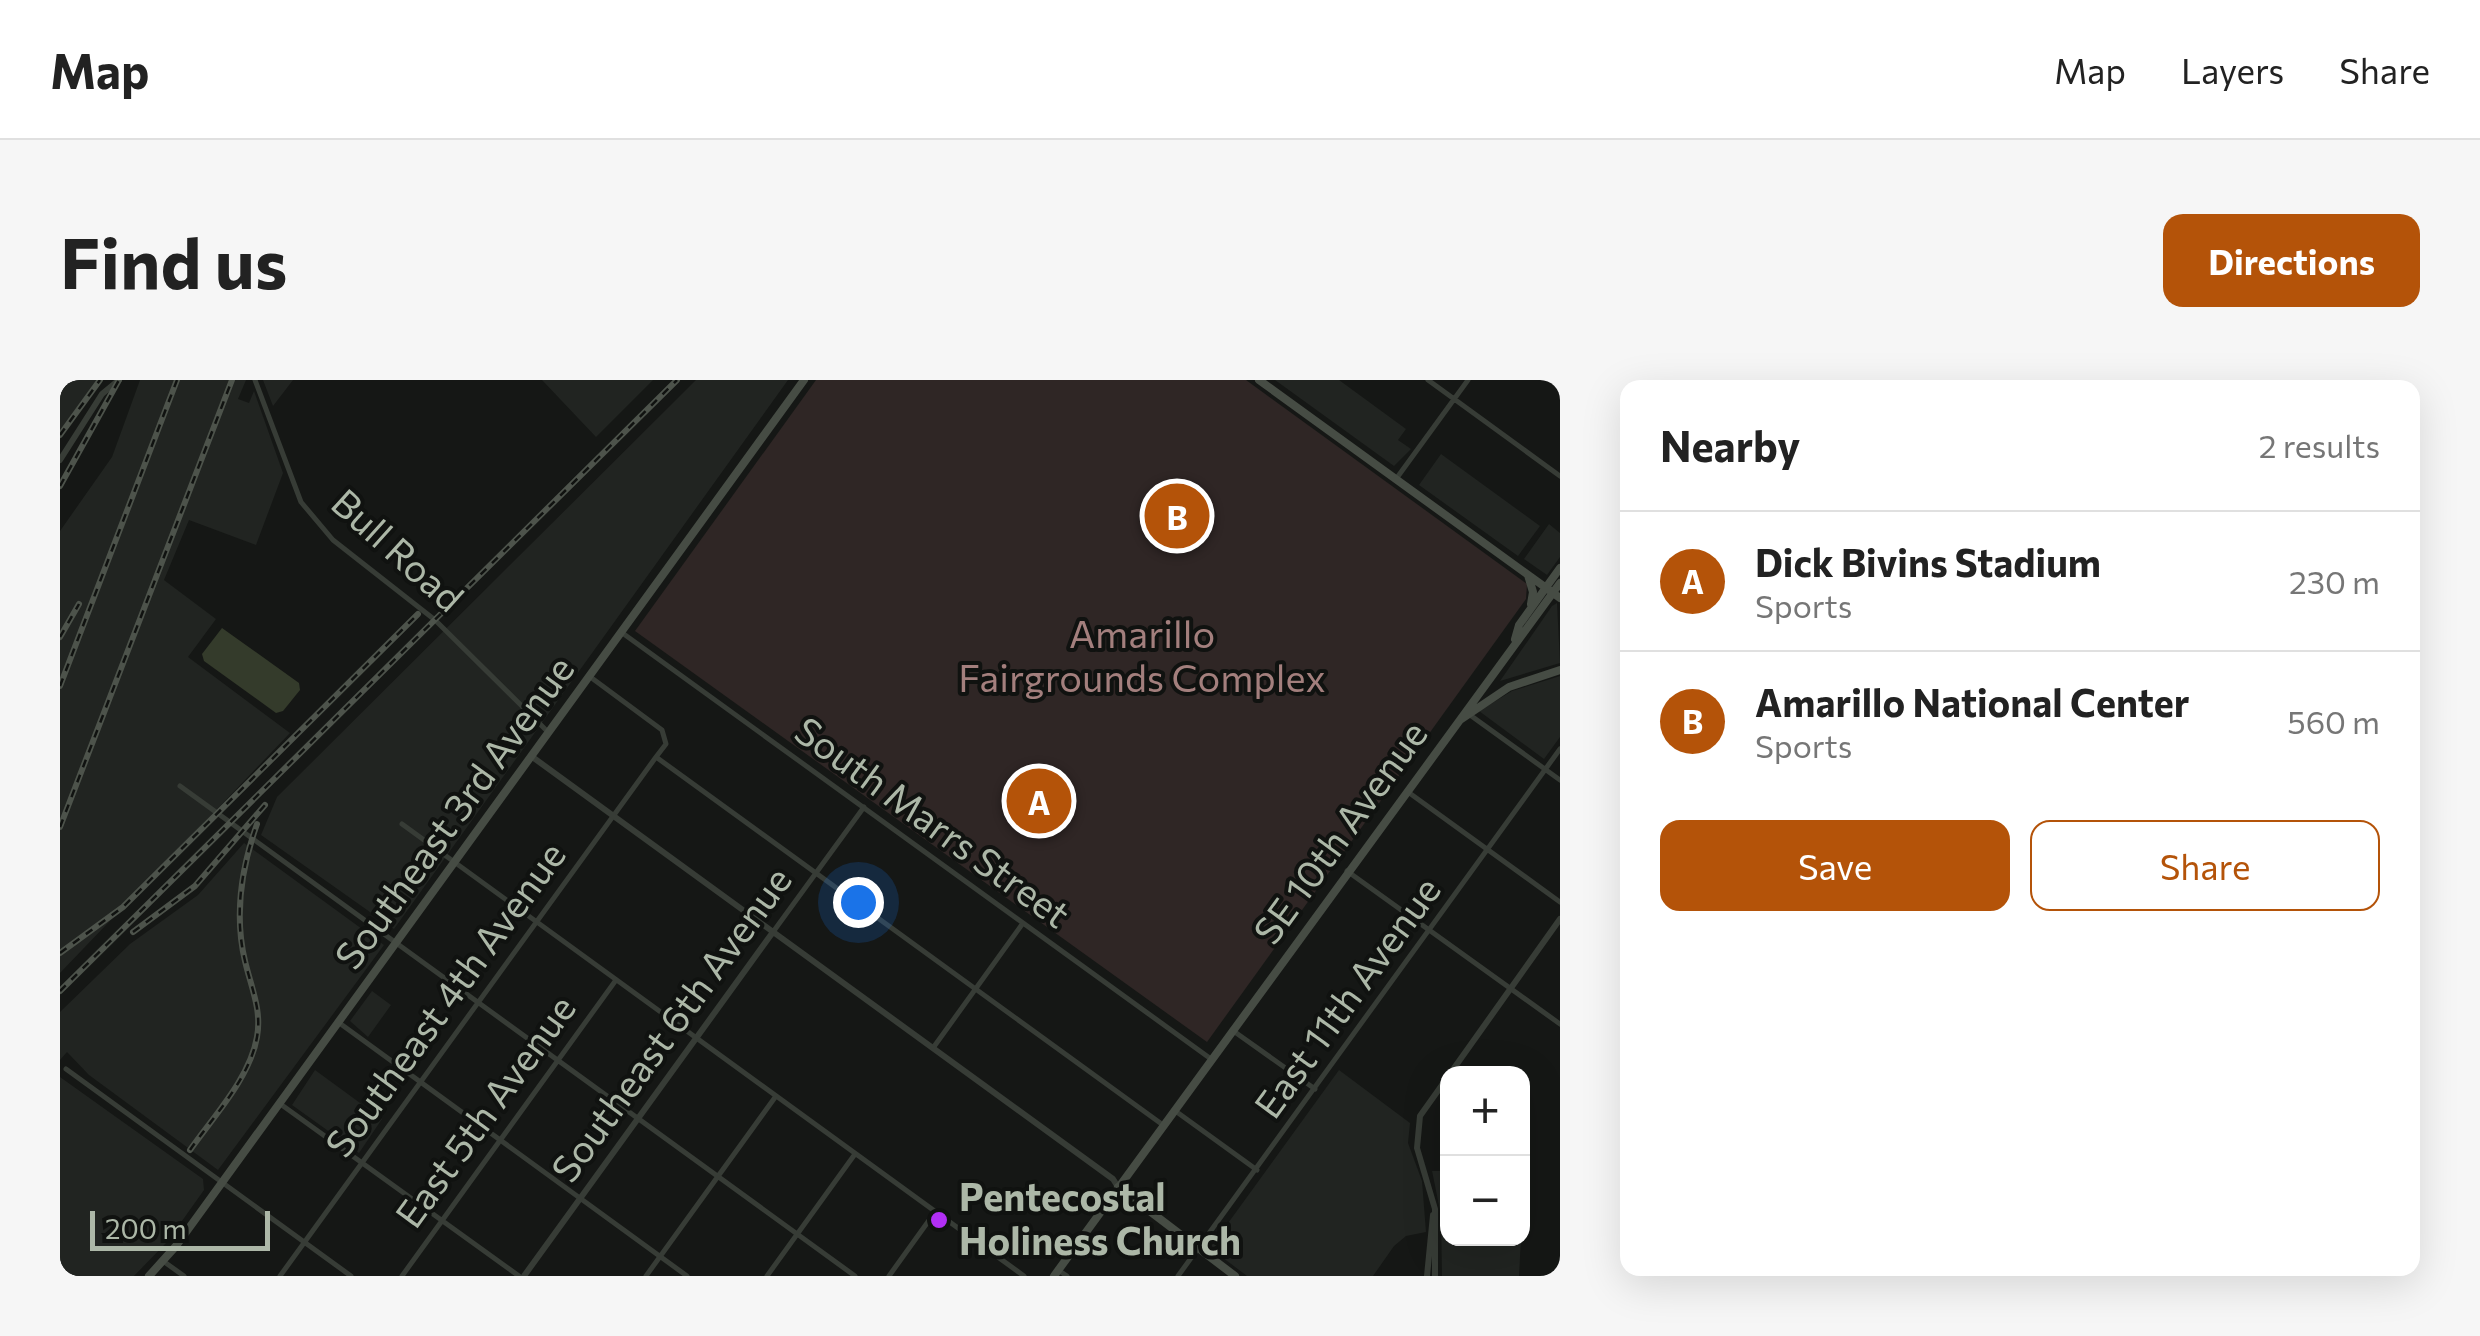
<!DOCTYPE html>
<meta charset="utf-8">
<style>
body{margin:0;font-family:Commissioner,sans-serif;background:#f6f6f6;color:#222}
.controls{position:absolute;right:30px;bottom:30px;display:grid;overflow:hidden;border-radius:20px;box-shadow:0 10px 40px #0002}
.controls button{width:90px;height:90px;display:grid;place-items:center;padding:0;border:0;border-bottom:2px solid #e0e0e0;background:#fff;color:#222;font:50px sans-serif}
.scale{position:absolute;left:30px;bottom:25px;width:180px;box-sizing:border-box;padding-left:10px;border:5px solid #acb7a7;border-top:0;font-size:28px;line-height:35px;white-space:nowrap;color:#acb7a7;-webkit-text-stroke:8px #101210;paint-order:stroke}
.you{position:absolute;left:798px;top:522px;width:35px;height:35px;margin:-25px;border:8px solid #fff;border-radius:50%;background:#1a73e8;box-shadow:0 0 0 15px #1a73e833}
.badge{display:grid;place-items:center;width:65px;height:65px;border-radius:50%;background:#b45309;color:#fff;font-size:32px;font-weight:700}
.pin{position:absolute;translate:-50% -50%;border:5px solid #fff;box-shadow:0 2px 10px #0006}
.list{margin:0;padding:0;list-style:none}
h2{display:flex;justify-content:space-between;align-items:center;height:130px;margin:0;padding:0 40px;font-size:42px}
h2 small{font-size:32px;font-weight:400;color:#767676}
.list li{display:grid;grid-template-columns:65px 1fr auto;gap:30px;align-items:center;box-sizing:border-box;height:140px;padding:0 40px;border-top:2px solid #e0e0e0}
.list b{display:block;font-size:38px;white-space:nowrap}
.list p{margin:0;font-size:32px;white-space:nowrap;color:#767676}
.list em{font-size:32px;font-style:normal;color:#767676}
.actions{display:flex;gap:20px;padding:30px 40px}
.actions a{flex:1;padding:22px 0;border:2px solid #b45309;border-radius:20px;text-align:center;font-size:35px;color:#b45309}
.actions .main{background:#b45309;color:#fff}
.map{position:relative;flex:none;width:1500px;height:896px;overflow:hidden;border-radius:20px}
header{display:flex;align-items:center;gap:60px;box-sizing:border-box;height:140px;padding:0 50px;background:#fff;border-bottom:2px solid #e0e0e0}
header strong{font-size:48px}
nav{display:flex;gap:55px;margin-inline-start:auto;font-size:35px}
.intro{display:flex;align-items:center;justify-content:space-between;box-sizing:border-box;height:240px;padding:0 60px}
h1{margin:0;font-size:70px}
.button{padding:25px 45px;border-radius:20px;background:#b45309;color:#fff;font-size:35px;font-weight:700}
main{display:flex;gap:60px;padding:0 60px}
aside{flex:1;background:#fff;border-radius:20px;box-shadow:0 10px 40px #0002}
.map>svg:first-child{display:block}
.built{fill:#212421}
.green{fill:#2f2625}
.water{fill:#343b2b}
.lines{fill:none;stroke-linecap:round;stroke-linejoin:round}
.minor{stroke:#373c36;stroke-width:5}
.tertiary{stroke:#373c36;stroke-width:6}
.secondary{stroke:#464c44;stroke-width:8}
.rail-casing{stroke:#4d534b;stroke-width:6}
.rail{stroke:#101210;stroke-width:2.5;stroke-dasharray:8;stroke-linecap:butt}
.poi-dot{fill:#b22ff5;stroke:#101210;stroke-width:4}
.labels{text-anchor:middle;stroke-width:8;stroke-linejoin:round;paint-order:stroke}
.street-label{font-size:38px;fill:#acb7a7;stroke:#101210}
.park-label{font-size:38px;fill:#a37f7d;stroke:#101210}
.poi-label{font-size:38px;font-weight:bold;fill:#acb7a7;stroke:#101210;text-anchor:start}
</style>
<header>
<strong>Map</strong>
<nav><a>Map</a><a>Layers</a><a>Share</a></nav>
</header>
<div class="intro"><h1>Find us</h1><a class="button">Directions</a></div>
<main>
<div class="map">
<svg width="1500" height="896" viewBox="0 0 1500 896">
<rect width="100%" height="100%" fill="#151715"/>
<path class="built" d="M 0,0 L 37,0 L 0,50 Z
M 80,0 L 186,0 L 178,19 L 189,23 L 194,11 L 223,93 L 196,165 L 129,140 L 104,200 L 156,239 L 128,277 L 230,353 L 0,593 L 0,151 L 52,77 Z
M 203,0 L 233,0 L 213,26 Z
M 482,0 L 593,0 L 536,57 Z
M 636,0 L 728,0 L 334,549 L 201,455 L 217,417 Z
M 1215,0 L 1279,0 L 1346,49 L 1338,60 L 1351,69 L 1334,86 Z
M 1381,74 L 1480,146 L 1458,176 L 1359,105 Z
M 1489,144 L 1500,153 L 1500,177 L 1487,195 L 1464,179 Z
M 1497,223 L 1500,283 L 1440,301 L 1492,226 Z
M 1500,296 L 1500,357 L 1484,379 L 1419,331 L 1452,311 Z
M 184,463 L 324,565 L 158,790 L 29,695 L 7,672 L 0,680 L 0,632 L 70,564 L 138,515 Z
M 312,611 L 331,625 L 308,657 L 290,641 Z
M 255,690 L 322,739 L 299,773 L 232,725 Z
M 1279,690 L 1350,743 L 1348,763 L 1362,801 L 1366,852 L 1346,856 L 1334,866 L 1313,896 L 1187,896 L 1150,868 Z
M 0,697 L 143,799 L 144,810 L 107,862 L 74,896 L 0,896 Z
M 1372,791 L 1387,791 L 1388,858 L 1461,859 L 1459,896 L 1382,896 L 1381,835 Z"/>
<path class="green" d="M 756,0 L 1186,0 L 1467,204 L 1466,219 L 1147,662 L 575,251 Z"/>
<path class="water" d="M 162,248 L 239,303 L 240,310 L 223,331 L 216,333 L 144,281 L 142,274 Z"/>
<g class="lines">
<path class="minor" d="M 195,0 L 241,122 L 273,160 L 375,240 L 488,352
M 1368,0 L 1500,96
M 1336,99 L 1408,0
M 561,252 L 1151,679
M 529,296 L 602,350 L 606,364 L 596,377 L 1103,745
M 1410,335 L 1500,400
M 120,406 L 795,896
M 1348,412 L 1500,522
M 342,444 L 964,896
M 1287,491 L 1500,644
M 713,552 L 804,427
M 278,642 L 627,896
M 1172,650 L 1255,709
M 873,668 L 963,543
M 6,689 L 291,896
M 219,723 L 459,896
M 1114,730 L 1197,790
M 103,881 L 124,896
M 998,890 L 1007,896
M 220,896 L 596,377
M 342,896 L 556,600
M 586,896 L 716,716
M 707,896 L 795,774
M 829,896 L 875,832
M 1118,896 L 1500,369"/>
<path class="tertiary" d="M 0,80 L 42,14 L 59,0
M 471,376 L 1053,799 L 1058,807
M 464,896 L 713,552
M 1367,896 L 1373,835
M 1375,896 L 1375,829 L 1357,768 L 1360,736 L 1500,539"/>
<path class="secondary" d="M 1199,0 L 1500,218
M 1468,195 L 1473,212 L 1471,224
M 1455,259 L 1459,245 L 1500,188
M 1400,340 L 1449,307 L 1500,290
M 1058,807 L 1175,896
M 89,896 L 116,866 L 744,0
M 994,896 L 1500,203"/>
<defs>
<path id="rail" d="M 0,55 L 40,0
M 0,106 L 59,0
M 0,257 L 19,224
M 0,306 L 117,0
M 0,447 L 172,0
M 73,552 L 135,506 L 205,425
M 0,573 L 63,527 L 358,234
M 0,611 L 617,0
M 130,770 C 153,737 190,698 197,657 C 202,630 191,607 185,581 C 174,535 181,489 197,444"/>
</defs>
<use href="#rail" class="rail-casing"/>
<use href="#rail" class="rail"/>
</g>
<circle class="poi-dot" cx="879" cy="840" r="10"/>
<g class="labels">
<g class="street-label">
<text transform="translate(337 171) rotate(42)" y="13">Bull Road</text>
<text transform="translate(395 433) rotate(-54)" y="13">Southeast 3rd Avenue</text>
<text transform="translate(872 443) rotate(36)" y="13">South Marrs Street</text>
<text transform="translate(1281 453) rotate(-54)" y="13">SE 10th Avenue</text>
<text transform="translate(1288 618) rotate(-54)" y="13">East 11th Avenue</text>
<text transform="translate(386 620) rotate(-54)" y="13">Southeast 4th Avenue</text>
<text transform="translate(612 645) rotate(-54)" y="13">Southeast 6th Avenue</text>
<text transform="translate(426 732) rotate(-54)" y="13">East 5th Avenue</text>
</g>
<g class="park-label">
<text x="1082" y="268">Amarillo<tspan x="1082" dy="44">Fairgrounds Complex</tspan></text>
</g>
<g class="poi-label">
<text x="899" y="831">Pentecostal<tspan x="899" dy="44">Holiness Church</tspan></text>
</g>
</g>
</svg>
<div class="controls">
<button>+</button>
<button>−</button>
</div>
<div class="scale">200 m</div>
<div class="you"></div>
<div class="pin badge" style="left:979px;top:421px">A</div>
<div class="pin badge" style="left:1117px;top:136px">B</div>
</div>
<aside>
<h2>Nearby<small>2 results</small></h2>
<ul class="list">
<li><span class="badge">A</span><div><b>Dick Bivins Stadium</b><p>Sports</p></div><em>230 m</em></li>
<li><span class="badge">B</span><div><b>Amarillo National Center</b><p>Sports</p></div><em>560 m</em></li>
</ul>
<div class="actions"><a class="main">Save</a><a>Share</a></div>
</aside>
</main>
